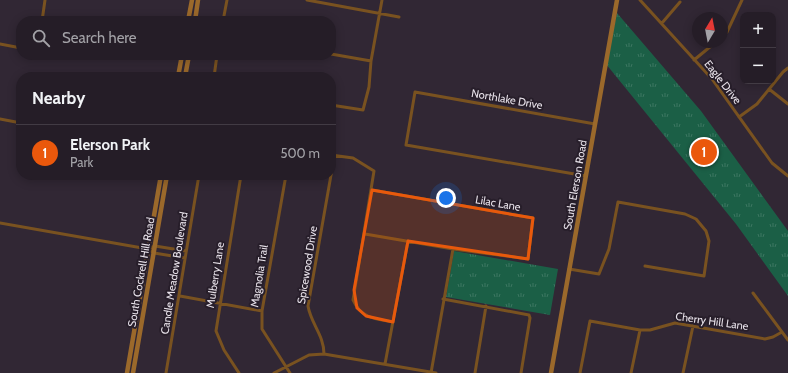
<!DOCTYPE html>
<meta charset="utf-8">
<style>
body{margin:0;font-family:Cabin,sans-serif;background:#312a33;color:#f1f3f6}
.controls{position:absolute;right:12px;top:12px;display:grid;overflow:hidden;border-radius:8px;box-shadow:0 2px 10px #0003}
.controls button{width:36px;height:36px;display:grid;place-items:center;padding:0;border:0;border-bottom:1px solid #423b44;background:#251d27;color:#f1f3f6;font:20px sans-serif}
.compass{position:absolute;left:692px;top:12px;width:36px;height:36px;border-radius:50%;background:#251d27;box-shadow:0 2px 10px #0003;rotate:10deg}
.you{position:absolute;left:446px;top:198px;width:14px;height:14px;margin:-10px;border:3px solid #fff;border-radius:50%;background:#1a73e8;box-shadow:0 0 0 6px #1a73e833}
.badge{display:grid;place-items:center;width:26px;height:26px;border-radius:50%;background:#ea580c;color:#fff;font-size:13px;font-weight:700}
.pin{position:absolute;translate:-50% -50%;border:2px solid #fff;box-shadow:0 1px 4px #0006}
.list{margin:0;padding:0;list-style:none}
h2{display:flex;justify-content:space-between;align-items:center;height:52px;margin:0;padding:0 16px;font-size:17px}
h2 small{font-size:13px;font-weight:400;color:#a3a2a7}
.list li{display:grid;grid-template-columns:26px 1fr auto;gap:12px;align-items:center;box-sizing:border-box;height:56px;padding:0 16px;border-top:1px solid #423b44}
.list b{display:block;font-size:15px;white-space:nowrap}
.list p{margin:0;font-size:13px;white-space:nowrap;color:#a3a2a7}
.list em{font-size:13px;font-style:normal;color:#a3a2a7}
.icon{flex:none;width:22px;height:22px;fill:none;stroke:currentColor;stroke-width:2;stroke-linecap:round;stroke-linejoin:round}
.map{position:relative;flex:none;width:788px;height:373px;overflow:hidden}
.search{position:absolute;background:#251d27;box-shadow:0 2px 10px #0003;left:16px;top:16px;width:320px;height:44px;display:flex;align-items:center;gap:10px;box-sizing:border-box;padding:0 14px;border-radius:16px;color:#a3a2a7;font-size:15px}
.panel{position:absolute;background:#251d27;box-shadow:0 2px 10px #0003;left:16px;top:72px;width:320px;height:108px;border-radius:16px}
.map>svg:first-child{display:block}
.park{fill:url(#park-tufts)}
.lines{fill:none;stroke-linecap:round;stroke-linejoin:round}
.street{stroke:#795220;stroke-width:3}
.secondary{stroke:#9b692b;stroke-width:4.5}
.marked{fill:#e8590c;fill-opacity:0.2;stroke:#e8590c;stroke-width:3;stroke-linejoin:round}
.labels{text-anchor:middle;stroke-width:4;stroke-linejoin:round;paint-order:stroke}
.street-label{font-size:11px;fill:#e8e2ea;stroke:#271e2a}
</style>
<div class="map">
<svg width="788" height="373" viewBox="0 0 788 373">
<defs>
<pattern id="park-tufts" width="24" height="20" patternUnits="userSpaceOnUse"><rect width="24" height="20" fill="#1b5f46"/><path d="M3 7l-1-3M5 7V3M7 7l1-3M15 17l-1-3M17 17v-4M19 17l1-3" fill="none" stroke="#3c7661"/></pattern>
</defs>
<rect width="100%" height="100%" fill="#312734"/>
<path class="park" d="M 617,13 L 701,111 L 788,231 L 788,296 L 736,224 L 606,64 Z
M 454,251 L 558,269 L 550,315 L 446,297 Z"/>
<g class="lines">
<path class="street" d="M 307,0 L 399,17
M 640,0 L 712,79 L 772,163 L 788,176
M 42,21 L 45,0
M 223,21 L 227,0
M 662,23 L 680,2
M 722,37 L 727,32 L 742,0
M 0,44 L 21,48
M 331,54 L 371,61
M 694,60 L 716,42
M 214,77 L 217,55
M 769,89 L 788,104
M 331,105 L 363,110 L 369,87 L 371,61 L 382,0
M 739,117 L 757,104 L 783,72 L 788,68
M 0,119 L 21,123
M 331,155 L 353,158 L 374,171 L 353,300 C 361,318 375,319 393,322
M 286,175 L 262,311 L 262,329 L 290,373
M 331,175 L 335,155
M 586,176 L 406,145 L 415,92 L 595,124
M 0,223 L 148,249 L 154,253 L 185,258
M 365,234 L 453,249 L 528,259 L 533,218 L 372,190
M 148,249 L 155,246 L 186,251
M 569,269 L 599,274 L 609,249 L 618,202 L 685,214 L 696,219 L 706,231 L 709,241 L 704,276 L 645,266
M 753,293 L 788,340
M 180,296 L 262,311
M 443,299 L 529,315 L 530,318 L 521,373
M 324,354 C 324,335 311,324 308,306 L 331,175
M 385,364 L 408,241
M 166,373 L 199,175
M 239,373 L 224,350 L 216,331 L 241,175
M 274,373 L 309,355 L 324,354 L 436,373
M 431,373 L 453,249
M 475,373 L 486,306
M 580,373 L 590,321 L 640,330 L 650,330 L 675,323 L 765,339 L 773,337 L 782,332
M 631,373 L 640,330
M 683,373 L 693,326"/>
<path class="secondary" d="M 188,21 L 192,0
M 195,21 L 198,0
M 178,77 L 182,55
M 185,77 L 189,55
M 127,373 L 161,175
M 133,373 L 167,175
M 551,373 L 617,0"/>
</g>
<path class="marked" d="M 372,190 L 533,218 L 528,259 L 408,241 L 393,322 L 366,316 L 357,308 L 354,290 Z"/>
<g class="labels">
<g class="street-label">
<text transform="translate(723 82) rotate(52)" y="4">Eagle Drive</text>
<text transform="translate(507 99) rotate(10)" y="4">Northlake Drive</text>
<text transform="translate(575 185) rotate(-80)" y="4">South Elerson Road</text>
<text transform="translate(498 203) rotate(10)" y="4">Lilac Lane</text>
<text transform="translate(307 265) rotate(-81)" y="4">Spicewood Drive</text>
<text transform="translate(141 272) rotate(-80)" y="4">South Cockrell Hill Road</text>
<text transform="translate(174 273) rotate(-81)" y="4">Candle Meadow Boulevard</text>
<text transform="translate(215 275) rotate(-81)" y="4">Mulberry Lane</text>
<text transform="translate(259 276) rotate(-81)" y="4">Magnolia Trail</text>
<text transform="translate(712 321) rotate(8)" y="4">Cherry Hill Lane</text>
</g>
</g>
</svg>
<div class="controls">
<button>+</button>
<button>−</button>
</div>
<svg class="compass" viewBox="-18 -18 36 36"><path d="M0-13l5 13h-10z" fill="#e53935"/><path d="M0 13l5-13h-10z" fill="#a3a2a7"/></svg>
<div class="you"></div>
<div class="pin badge" style="left:704px;top:152px">1</div>
<div class="search"><svg class="icon" aria-label="search" viewBox="0 0 24 24"><circle cx="10" cy="10" r="6"/><path d="M15 15l6 6"/></svg>Search here</div>
<section class="panel">
<h2>Nearby<small></small></h2>
<ul class="list">
<li><span class="badge">1</span><div><b>Elerson Park</b><p>Park</p></div><em>500 m</em></li>
</ul>
</section>
</div>
